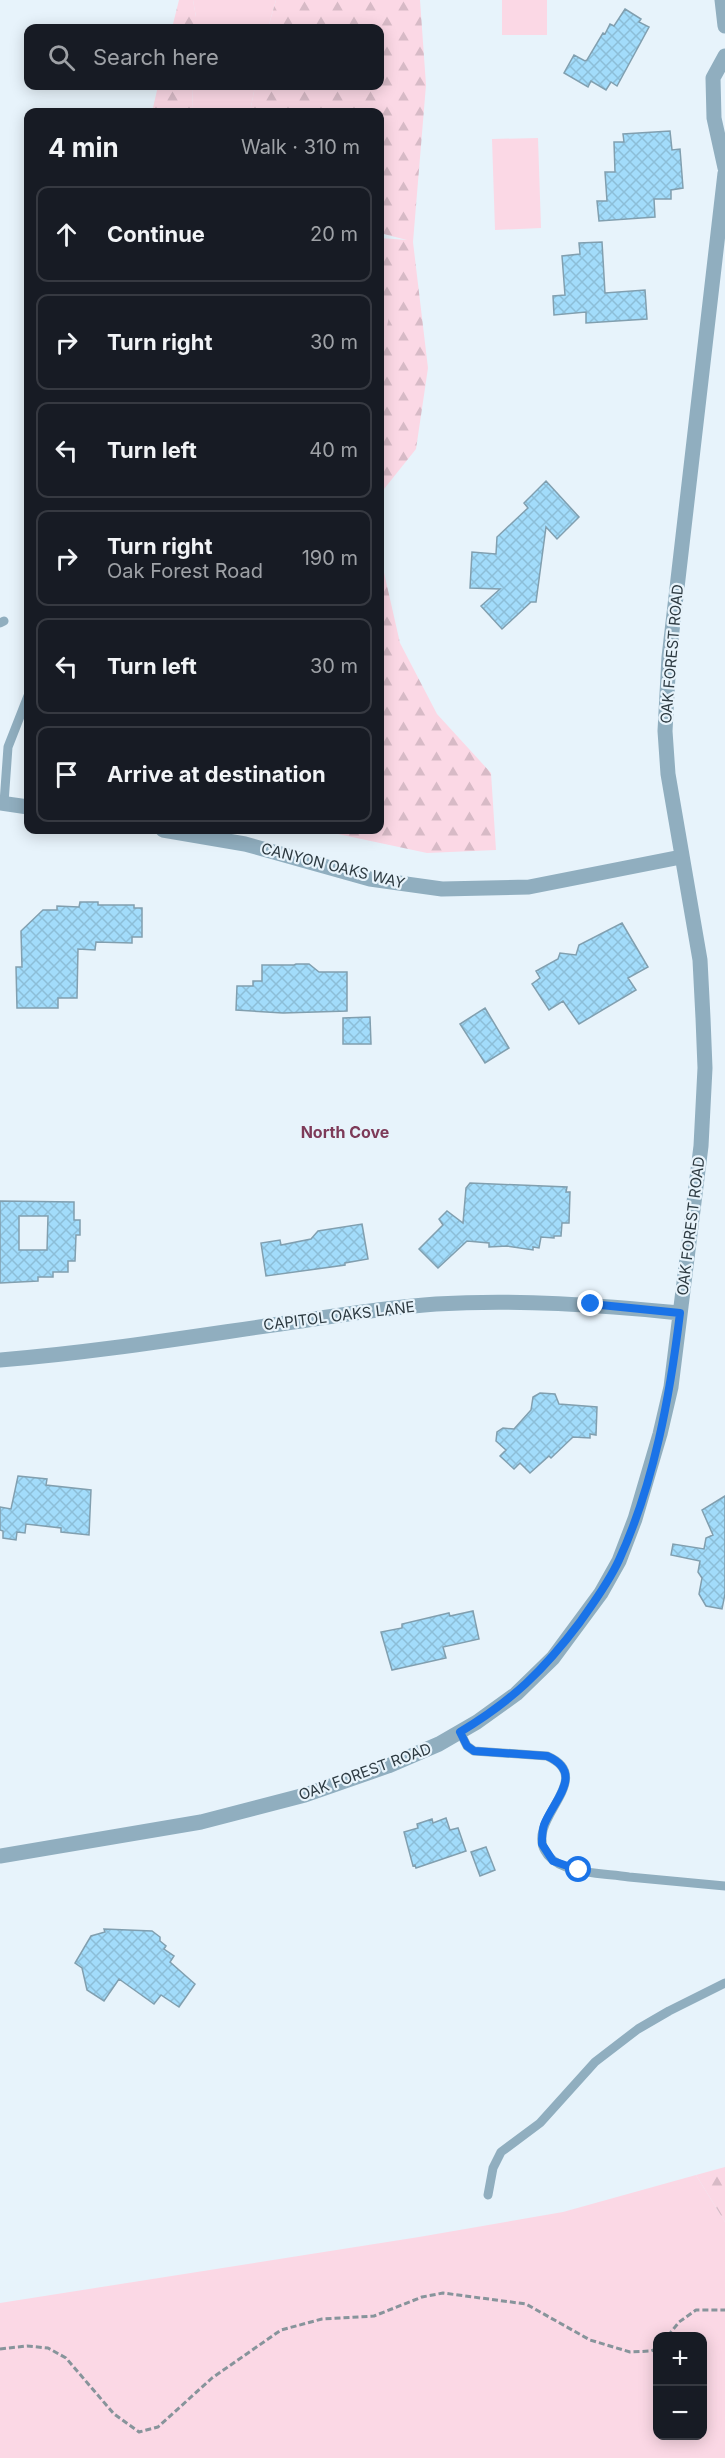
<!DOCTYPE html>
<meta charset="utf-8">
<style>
body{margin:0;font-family:Inter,sans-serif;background:#242831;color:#f1f3f6}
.controls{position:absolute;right:18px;bottom:18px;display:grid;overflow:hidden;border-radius:12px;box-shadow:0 3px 15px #0003}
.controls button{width:54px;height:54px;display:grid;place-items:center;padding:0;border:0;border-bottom:2px solid #363941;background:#171b24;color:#f1f3f6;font:30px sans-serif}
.stop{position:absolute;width:18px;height:18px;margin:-14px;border:4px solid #1a73e8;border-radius:50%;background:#fff}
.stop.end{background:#1a73e8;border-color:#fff;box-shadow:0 2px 6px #0008}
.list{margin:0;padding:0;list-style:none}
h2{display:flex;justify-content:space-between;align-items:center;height:78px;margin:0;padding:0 24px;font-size:26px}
h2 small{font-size:20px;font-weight:400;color:#9ea1a6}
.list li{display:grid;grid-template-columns:39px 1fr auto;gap:18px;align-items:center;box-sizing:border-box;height:96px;margin:0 12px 12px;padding:0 12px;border:2px solid #363941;border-radius:12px}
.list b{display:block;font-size:22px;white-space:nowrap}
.list p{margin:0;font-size:20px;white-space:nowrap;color:#9ea1a6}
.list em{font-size:20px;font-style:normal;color:#9ea1a6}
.icon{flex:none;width:33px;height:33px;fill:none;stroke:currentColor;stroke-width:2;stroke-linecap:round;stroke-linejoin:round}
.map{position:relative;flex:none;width:725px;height:2458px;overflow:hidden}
.search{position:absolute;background:#171b24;box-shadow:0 3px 15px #0003;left:24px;top:24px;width:360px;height:66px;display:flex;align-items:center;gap:15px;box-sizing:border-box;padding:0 21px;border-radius:12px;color:#9ea1a6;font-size:22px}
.panel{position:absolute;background:#171b24;box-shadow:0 3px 15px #0003;left:24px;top:108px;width:360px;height:726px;border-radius:12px}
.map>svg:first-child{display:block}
.green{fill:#fbd8e5;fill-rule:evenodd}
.forest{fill:url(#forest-firs)}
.building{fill:url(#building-cross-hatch);stroke:#819faf;stroke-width:1.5;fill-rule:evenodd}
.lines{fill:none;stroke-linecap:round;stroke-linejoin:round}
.path{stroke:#87949b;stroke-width:3;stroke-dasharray:6 3;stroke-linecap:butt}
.service{stroke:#90aebf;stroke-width:9}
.minor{stroke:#90aebf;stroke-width:15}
.route{stroke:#1a73e8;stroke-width:8}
.labels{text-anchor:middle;stroke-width:4.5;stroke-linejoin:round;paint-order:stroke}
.street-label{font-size:15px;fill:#2d3a41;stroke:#e7f3fb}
.neighbourhood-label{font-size:16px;font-weight:bold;fill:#7d3a58;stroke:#e7f3fb}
</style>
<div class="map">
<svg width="725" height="2458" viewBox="0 0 725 2458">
<defs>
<pattern id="forest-firs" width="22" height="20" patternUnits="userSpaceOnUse" patternTransform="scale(1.5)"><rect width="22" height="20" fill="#fbd8e5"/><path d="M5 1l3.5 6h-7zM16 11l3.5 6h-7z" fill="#d7bac6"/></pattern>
<pattern id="building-cross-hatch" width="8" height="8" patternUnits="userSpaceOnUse" patternTransform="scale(1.5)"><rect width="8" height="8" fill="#a2dcfb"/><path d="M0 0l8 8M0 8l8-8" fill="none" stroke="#8cbed8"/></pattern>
</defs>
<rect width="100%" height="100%" fill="#e7f3fb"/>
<path class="green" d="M 193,0 L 276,0 L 268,28 L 196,28 L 196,17 Z
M 502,0 L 547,0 L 547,35 L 502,35 Z
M 193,86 L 255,86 L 250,112 L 192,112 Z
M 538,138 L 541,228 L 495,230 L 492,139 Z
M 380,300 L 390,317 L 382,349 L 380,347 Z
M 696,2175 L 725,2222 L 725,2458 L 0,2458 L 0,2303 L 419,2237 L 563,2212 ZM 658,2336 L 702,2336 L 702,2436 L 658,2436 Z"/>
<path class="forest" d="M 179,0 L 193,0 L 196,17 L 196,28 L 172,28 Z
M 276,0 L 420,0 L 426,85 L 413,242 L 428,368 L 416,449 L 380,494 L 380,347 L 382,349 L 389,317 L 380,300 L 380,238 L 407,240 L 380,233 L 380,112 L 250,112 L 255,86 L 380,86 L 380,28 L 268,28 Z
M 158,86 L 193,86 L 192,112 L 152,112 Z
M 380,555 L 400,643 L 437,714 L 491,773 L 496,850 L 427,853 L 319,830 L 380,830 Z
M 725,2167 L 725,2222 L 696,2175 Z"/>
<path class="building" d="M 625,9 L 641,19 L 639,22 L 649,27 L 617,86 L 611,82 L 606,90 L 591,81 L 588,87 L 564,73 L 574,55 L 585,61 L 587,60 L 603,33 L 605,34 L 610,24 L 614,26 Z
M 670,131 L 672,150 L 680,149 L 683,188 L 671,190 L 671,199 L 654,199 L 655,217 L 599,221 L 597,201 L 607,201 L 605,172 L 615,172 L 614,142 L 624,142 L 623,134 Z
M 602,242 L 605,293 L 645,290 L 647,319 L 586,323 L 586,312 L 554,315 L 553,296 L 565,295 L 562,256 L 580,254 L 579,243 Z
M 546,481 L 579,517 L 557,539 L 546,527 L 536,602 L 531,602 L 502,629 L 481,606 L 500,589 L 470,588 L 472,552 L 496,554 L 497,537 L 528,508 L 524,503 Z
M 80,902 L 98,902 L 98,905 L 134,905 L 134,908 L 142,908 L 142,937 L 132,937 L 132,943 L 96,942 L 95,950 L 78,949 L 77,998 L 58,998 L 58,1008 L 17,1008 L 16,967 L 22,967 L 21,931 L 43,910 L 57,910 L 57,906 L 79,907 Z
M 622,923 L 648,967 L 628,978 L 636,990 L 579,1024 L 563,1001 L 549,1010 L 532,984 L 540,978 L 536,971 L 558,959 L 560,953 L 576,955 L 579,945 Z
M 296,964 L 309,964 L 319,972 L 347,972 L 347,1011 L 283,1013 L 236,1010 L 237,986 L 253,986 L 253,981 L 262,981 L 262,965 L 294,965 Z
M 485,1008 L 509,1048 L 485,1063 L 460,1024 Z
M 370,1017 L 371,1044 L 343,1044 L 343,1018 Z
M 470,1183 L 567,1187 L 566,1192 L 570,1192 L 569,1223 L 562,1223 L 561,1236 L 554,1236 L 554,1238 L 541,1237 L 539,1248 L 533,1247 L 533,1250 L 507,1246 L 489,1247 L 489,1243 L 467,1241 L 438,1268 L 419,1249 L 443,1225 L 439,1219 L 447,1211 L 463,1223 L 466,1188 Z
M 0,1201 L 74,1202 L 74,1220 L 80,1220 L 80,1235 L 76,1235 L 75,1261 L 68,1261 L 68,1272 L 53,1272 L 53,1277 L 38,1277 L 38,1281 L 0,1283 ZM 19,1216 L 48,1216 L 47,1250 L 19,1250 Z
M 362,1224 L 368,1259 L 345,1263 L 345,1265 L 266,1276 L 261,1243 L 280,1240 L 281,1245 L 311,1239 L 318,1231 Z
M 540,1393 L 555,1394 L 559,1404 L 597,1407 L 596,1435 L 590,1434 L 590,1438 L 573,1437 L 551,1458 L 549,1456 L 530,1473 L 520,1463 L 514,1469 L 500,1456 L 506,1450 L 496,1441 L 497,1432 L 503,1428 L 514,1429 L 531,1410 L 533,1397 Z
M 18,1476 L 47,1479 L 46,1485 L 91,1490 L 89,1535 L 61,1532 L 61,1528 L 26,1524 L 25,1533 L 17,1532 L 16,1540 L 3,1538 L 3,1531 L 0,1530 L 0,1507 L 11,1509 Z
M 725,1496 L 725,1594 L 722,1609 L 706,1606 L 699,1594 L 702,1578 L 698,1572 L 700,1561 L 671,1555 L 673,1544 L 704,1549 L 706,1538 L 713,1535 L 702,1510 Z
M 473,1611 L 479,1639 L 443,1647 L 446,1658 L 392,1670 L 381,1632 L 402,1628 L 402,1624 L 449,1613 L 450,1616 Z
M 446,1818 L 450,1830 L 458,1828 L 466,1851 L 416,1868 L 415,1865 L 413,1866 L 404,1832 L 418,1828 L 417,1824 L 432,1819 L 433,1823 Z
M 486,1847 L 495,1870 L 480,1876 L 471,1852 Z
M 104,1929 L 152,1931 L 160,1937 L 160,1941 L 166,1946 L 164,1949 L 174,1956 L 170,1962 L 195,1984 L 179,2007 L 161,1995 L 154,2004 L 119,1979 L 104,2001 L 87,1990 L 82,1968 L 75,1963 L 91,1936 L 105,1932 Z"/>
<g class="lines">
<path class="path" d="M 668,2336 L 679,2322 L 696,2310 L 725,2310
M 0,2349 L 27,2346 L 48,2348 L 66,2358 L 114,2414 L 139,2432 L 158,2427 L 212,2378 L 281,2330 L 322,2319 L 374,2316 L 422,2297 L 443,2293 L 526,2304 L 590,2340 L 630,2352 L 651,2351 L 658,2348"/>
<path class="service" d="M 0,623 L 4,621
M 4,803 L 8,747 L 28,696
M 460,1732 L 467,1746 L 474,1751 L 547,1756 C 598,1778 526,1819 545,1851 C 549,1859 558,1864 566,1867 C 586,1874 608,1874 629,1877 C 661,1880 693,1883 725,1886
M 488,2195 L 493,2168 L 501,2152 L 540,2123 L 595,2062 L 638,2029 L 669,2011 L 725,1983"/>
<path class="minor" d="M 722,0 L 725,26
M 725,56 L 713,78 L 714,118 L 725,168
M 0,803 L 28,807
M 163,830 L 245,844 L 370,879 L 442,889 L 529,887 L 681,857
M 0,1360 C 101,1352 201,1335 301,1321 C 346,1314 391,1307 436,1304 C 518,1299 599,1305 680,1313
M 0,1856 L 201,1822 L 305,1795 L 388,1766 L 439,1744 L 477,1722 L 516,1694 L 553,1658 L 601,1593 L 619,1561 L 635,1519 L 660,1434 L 671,1387 L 701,1146 L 705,1068 L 703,1018 L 700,960 L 668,774 L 665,731 L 669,657 L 725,173"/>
</g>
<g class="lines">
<path class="route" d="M 579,1870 L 553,1861 L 542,1844 C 542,1838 542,1831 544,1825 C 553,1801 586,1773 547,1756 L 474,1751 L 467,1746 L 460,1732 C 512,1701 544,1670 580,1622 C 594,1602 609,1582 619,1560 C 654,1484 670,1396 680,1313 L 591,1304"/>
</g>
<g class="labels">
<g class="street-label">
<text transform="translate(672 654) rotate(-85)" y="5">OAK FOREST ROAD</text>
<text transform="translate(333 866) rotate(14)" y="5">CANYON OAKS WAY</text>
<text transform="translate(691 1226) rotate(-83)" y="5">OAK FOREST ROAD</text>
<text transform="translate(339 1316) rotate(-7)" y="5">CAPITOL OAKS LANE</text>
<text transform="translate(365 1772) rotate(-20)" y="5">OAK FOREST ROAD</text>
</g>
<g class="neighbourhood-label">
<text x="345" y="1138">North Cove</text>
</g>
</g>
</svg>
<div class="controls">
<button>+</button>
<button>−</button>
</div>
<div class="stop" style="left:579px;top:1870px"></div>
<div class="stop end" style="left:591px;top:1304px"></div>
<div class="search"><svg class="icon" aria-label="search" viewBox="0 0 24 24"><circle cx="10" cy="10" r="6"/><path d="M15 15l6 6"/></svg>Search here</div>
<section class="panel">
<h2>4 min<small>Walk · 310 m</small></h2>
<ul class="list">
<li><svg class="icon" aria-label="ahead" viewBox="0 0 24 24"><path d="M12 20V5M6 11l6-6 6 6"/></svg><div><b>Continue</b></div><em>20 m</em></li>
<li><svg class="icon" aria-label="right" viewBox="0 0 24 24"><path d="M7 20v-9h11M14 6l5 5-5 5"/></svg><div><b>Turn right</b></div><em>30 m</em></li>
<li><svg class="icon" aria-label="left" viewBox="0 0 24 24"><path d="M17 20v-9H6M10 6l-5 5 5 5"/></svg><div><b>Turn left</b></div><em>40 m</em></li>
<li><svg class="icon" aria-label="right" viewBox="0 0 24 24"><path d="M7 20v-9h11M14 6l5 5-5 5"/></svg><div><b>Turn right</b><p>Oak Forest Road</p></div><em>190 m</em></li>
<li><svg class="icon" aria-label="left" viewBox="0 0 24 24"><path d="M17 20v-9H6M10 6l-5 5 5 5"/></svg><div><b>Turn left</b></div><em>30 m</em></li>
<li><svg class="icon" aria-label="arrive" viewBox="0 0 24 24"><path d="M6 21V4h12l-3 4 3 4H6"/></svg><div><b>Arrive at destination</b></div></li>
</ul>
</section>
</div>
